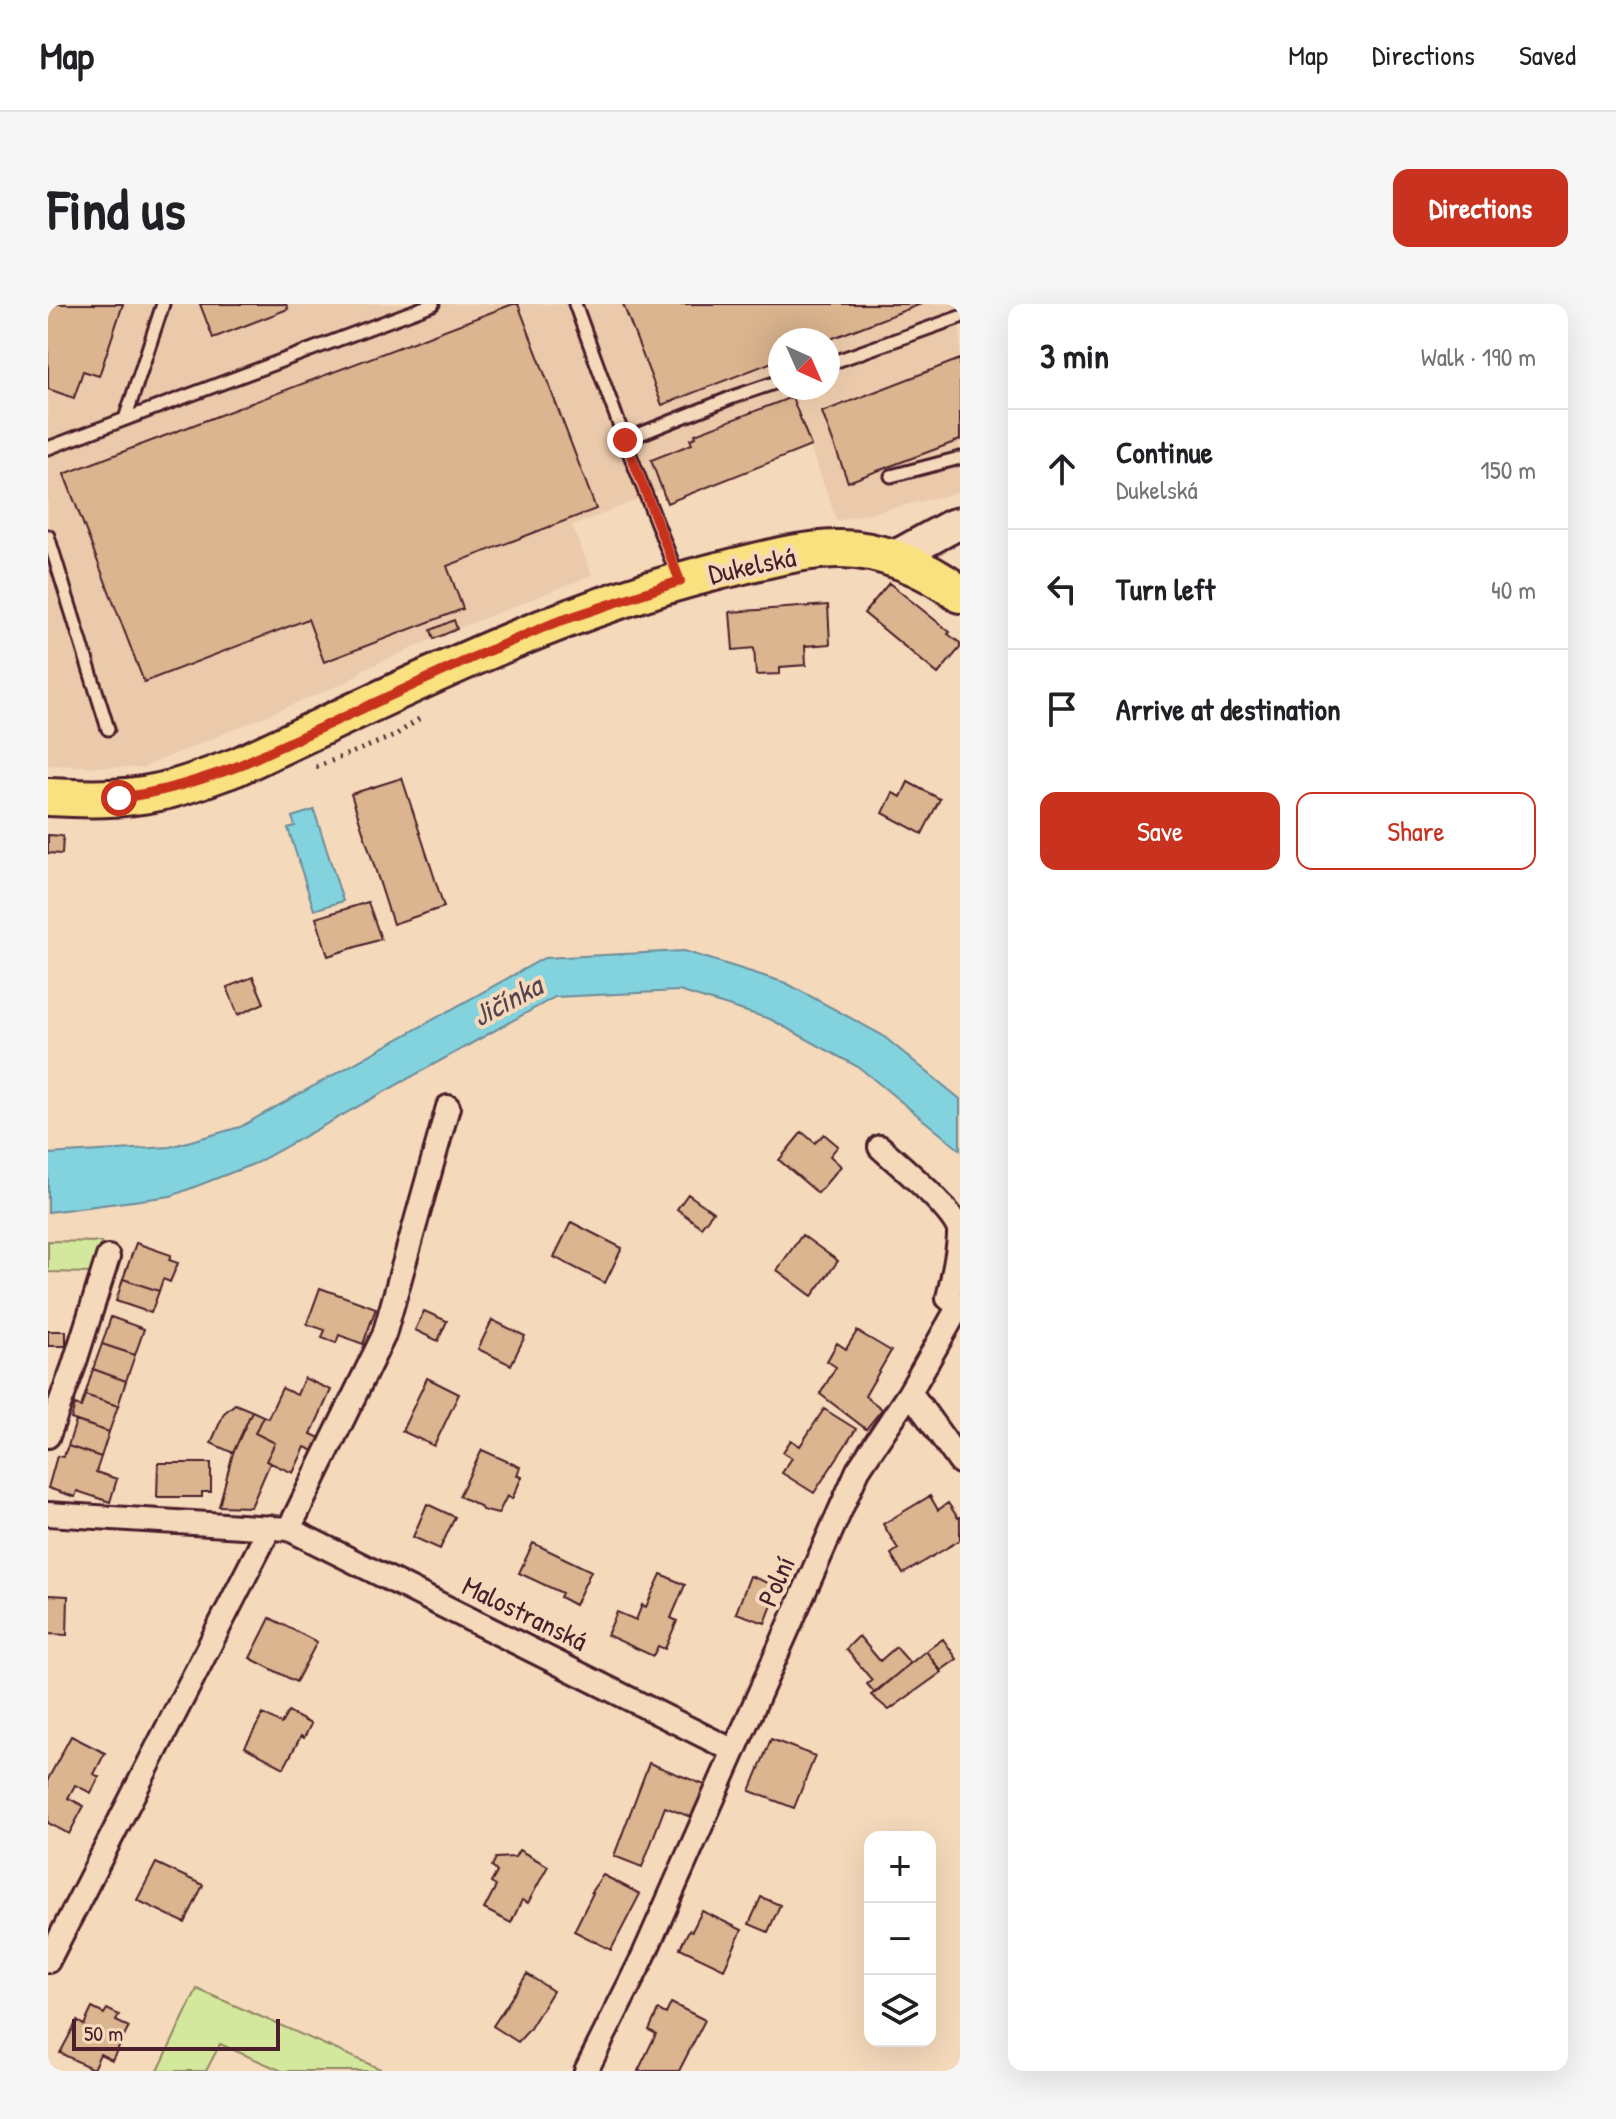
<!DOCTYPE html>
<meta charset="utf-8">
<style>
body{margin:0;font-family:"Patrick Hand",sans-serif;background:#f6f6f6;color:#202124}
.controls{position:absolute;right:24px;bottom:24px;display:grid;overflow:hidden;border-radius:16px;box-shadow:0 8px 32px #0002}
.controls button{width:72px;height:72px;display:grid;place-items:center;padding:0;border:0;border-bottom:2px solid #e0e0e0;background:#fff;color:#202124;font:40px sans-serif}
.compass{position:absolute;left:720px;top:24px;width:72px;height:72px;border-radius:50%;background:#fff;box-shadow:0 8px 32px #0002;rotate:135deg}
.scale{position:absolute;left:24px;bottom:20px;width:208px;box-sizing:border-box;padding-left:8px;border:4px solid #4a1f2b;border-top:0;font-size:22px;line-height:28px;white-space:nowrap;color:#4a1f2b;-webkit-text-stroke:6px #f5d9bb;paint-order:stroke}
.stop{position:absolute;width:24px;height:24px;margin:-18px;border:6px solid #c8321e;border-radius:50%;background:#fff}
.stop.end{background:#c8321e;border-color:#fff;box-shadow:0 2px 8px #0008}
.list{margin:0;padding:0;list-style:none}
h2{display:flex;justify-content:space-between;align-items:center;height:104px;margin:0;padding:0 32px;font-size:34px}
h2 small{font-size:26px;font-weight:400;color:#757577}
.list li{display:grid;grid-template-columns:52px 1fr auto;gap:24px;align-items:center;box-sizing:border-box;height:120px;padding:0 32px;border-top:2px solid #e0e0e0}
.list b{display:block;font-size:30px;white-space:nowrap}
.list p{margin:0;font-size:26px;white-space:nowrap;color:#757577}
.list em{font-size:26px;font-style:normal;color:#757577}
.actions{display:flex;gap:16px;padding:24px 32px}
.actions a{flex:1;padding:18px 0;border:2px solid #c8321e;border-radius:16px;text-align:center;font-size:28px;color:#c8321e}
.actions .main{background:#c8321e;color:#fff}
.icon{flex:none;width:44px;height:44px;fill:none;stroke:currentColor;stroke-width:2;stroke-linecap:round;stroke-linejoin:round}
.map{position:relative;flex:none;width:912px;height:1767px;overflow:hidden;border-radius:16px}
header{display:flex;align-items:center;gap:48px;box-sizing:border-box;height:112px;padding:0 40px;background:#fff;border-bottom:2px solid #e0e0e0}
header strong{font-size:38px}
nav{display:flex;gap:44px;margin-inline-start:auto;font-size:28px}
.intro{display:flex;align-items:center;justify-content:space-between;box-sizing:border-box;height:192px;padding:0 48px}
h1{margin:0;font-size:56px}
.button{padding:20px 36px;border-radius:16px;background:#c8321e;color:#fff;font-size:28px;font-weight:700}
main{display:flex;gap:48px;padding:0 48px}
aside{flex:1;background:#fff;border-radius:16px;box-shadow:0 8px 32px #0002}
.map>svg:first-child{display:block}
.built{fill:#eacaab;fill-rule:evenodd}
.green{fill:#d4e89d;stroke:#8f8464;stroke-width:2}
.water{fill:#83d3df;stroke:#6c8b97;stroke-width:2}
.building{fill:#dbb58f;stroke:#4a1f2b;stroke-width:2}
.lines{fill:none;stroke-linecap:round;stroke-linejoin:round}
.lane-casing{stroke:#4a1f2b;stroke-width:17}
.street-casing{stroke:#4a1f2b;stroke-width:28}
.secondary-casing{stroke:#4a1f2b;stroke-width:38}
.primary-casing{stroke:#4a1f2b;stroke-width:42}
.path{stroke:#4a1f2b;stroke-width:5;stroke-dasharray:2 6;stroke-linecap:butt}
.lane{stroke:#f5d9bb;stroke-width:11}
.street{stroke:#f5d9bb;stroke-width:22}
.secondary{stroke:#f5d9bb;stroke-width:32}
.primary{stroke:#fae180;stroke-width:36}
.route{stroke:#c8321e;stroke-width:10}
.labels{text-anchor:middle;stroke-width:8;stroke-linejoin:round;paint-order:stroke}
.street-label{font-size:28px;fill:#4a1f2b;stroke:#f5d9bb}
.water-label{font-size:30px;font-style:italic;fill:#55434f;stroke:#f5d9bb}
</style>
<header>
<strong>Map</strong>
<nav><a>Map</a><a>Directions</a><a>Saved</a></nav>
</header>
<div class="intro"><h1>Find us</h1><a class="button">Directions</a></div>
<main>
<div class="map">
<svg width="912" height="1767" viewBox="0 0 912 1767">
<rect width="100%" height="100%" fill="#f5d9bb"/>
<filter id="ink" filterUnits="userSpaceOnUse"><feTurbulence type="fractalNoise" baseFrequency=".0125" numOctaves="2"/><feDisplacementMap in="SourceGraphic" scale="16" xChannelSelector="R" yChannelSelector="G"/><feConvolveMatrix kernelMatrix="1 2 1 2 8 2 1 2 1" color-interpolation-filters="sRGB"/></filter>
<g filter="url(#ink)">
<path class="built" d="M 0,0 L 912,0 L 912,188 L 789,217 L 762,143 L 619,199 L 613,186 L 524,222 L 544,271 L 409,325 L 405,317 L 384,326 L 386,335 L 316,365 L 301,377 L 94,464 L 0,461 ZM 732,36 L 780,36 L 780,84 L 732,84 Z"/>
<path class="green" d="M 0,937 L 53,938 L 45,969 L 0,968 Z
M 149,1685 L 337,1767 L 234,1767 L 172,1740 L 158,1767 L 110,1767 Z"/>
<path class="water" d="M 266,506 L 295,597 L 266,606 L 240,524 L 247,522 L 244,513 Z
M 636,647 L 738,679 L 834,731 L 912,795 L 912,846 L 812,764 L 722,715 L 631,687 L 507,693 L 208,859 L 123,892 L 0,908 L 0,850 L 122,843 L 192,823 L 496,654 Z"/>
<path class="building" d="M 0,0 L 75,0 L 51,72 L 35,67 L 26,94 L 0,85 Z
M 152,0 L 238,0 L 240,5 L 165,34 Z
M 465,0 L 470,0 L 548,205 L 399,262 L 415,305 L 276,358 L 260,315 L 96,378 L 16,170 Z
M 575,0 L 873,0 L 780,36 L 732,36 L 732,55 L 614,101 Z
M 912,55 L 912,136 L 800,178 L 774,108 Z
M 744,93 L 763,142 L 619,199 L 603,156 L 644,140 L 642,135 L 648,133 L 647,130 Z
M 841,279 L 902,328 L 900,330 L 912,339 L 912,344 L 890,370 L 816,309 Z
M 780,301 L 782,340 L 757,342 L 758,361 L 732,363 L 732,370 L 708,371 L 706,344 L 685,346 L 682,308 Z
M 406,316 L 409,325 L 386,335 L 383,326 Z
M 354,474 L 396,603 L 345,620 L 303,490 Z
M 860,478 L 892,495 L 874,530 L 835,509 L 845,489 L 853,493 Z
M 0,531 L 15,532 L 14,550 L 0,549 Z
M 320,598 L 333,635 L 280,652 L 268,614 Z
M 205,673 L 216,699 L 190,711 L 179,683 Z
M 754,828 L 767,839 L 776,830 L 790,842 L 782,852 L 793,862 L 770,889 L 731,856 Z
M 640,890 L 665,908 L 653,923 L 629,905 Z
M 523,918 L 574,944 L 557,979 L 506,953 Z
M 754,931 L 790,957 L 764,992 L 729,966 Z
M 88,939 L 123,951 L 121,956 L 130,959 L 122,978 L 115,975 L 111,987 L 75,975 Z
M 75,975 L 111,987 L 103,1009 L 68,997 Z
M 272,984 L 328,1004 L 315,1040 L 291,1031 L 288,1039 L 274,1034 L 277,1026 L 259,1020 Z
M 376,1007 L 399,1017 L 390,1037 L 367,1026 Z
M 63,1013 L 96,1025 L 87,1051 L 54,1040 Z
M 444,1016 L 477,1032 L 463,1061 L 430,1045 Z
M 0,1027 L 18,1027 L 18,1042 L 0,1042 Z
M 809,1027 L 843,1047 L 817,1092 L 834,1105 L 818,1125 L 772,1090 L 788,1063 L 779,1057 L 789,1039 L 798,1045 Z
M 54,1040 L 87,1051 L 78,1077 L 45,1065 Z
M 45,1065 L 78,1077 L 70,1102 L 37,1091 Z
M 256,1074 L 283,1086 L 263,1130 L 272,1134 L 266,1147 L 257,1143 L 245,1169 L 218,1157 L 227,1139 L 207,1129 L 215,1112 L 220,1114 L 234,1084 L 249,1091 Z
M 379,1074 L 411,1090 L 386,1142 L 354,1127 Z
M 37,1091 L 70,1102 L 61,1128 L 23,1115 L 27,1101 L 33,1103 Z
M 187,1100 L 204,1107 L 185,1149 L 163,1139 L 176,1109 Z
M 776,1105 L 808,1125 L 766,1189 L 734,1169 L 744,1154 L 735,1148 L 743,1136 L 752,1142 Z
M 204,1107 L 215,1112 L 207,1129 L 227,1139 L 218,1157 L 222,1159 L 203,1203 L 171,1202 L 185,1149 Z
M 28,1117 L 61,1128 L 53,1153 L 20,1142 Z
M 20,1142 L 53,1153 L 48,1168 L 69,1175 L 62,1198 L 29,1187 L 27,1193 L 0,1184 L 9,1152 L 15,1153 Z
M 434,1146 L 472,1163 L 469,1171 L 474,1173 L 464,1195 L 459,1192 L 450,1210 L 434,1206 L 432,1202 L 411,1192 Z
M 110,1159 L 163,1159 L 163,1188 L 154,1188 L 154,1193 L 109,1193 Z
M 882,1192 L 890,1206 L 900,1199 L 910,1214 L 912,1213 L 912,1236 L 855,1270 L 843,1250 L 850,1245 L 835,1220 Z
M 379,1200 L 407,1213 L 392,1245 L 365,1233 Z
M 485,1239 L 543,1267 L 527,1301 L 512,1293 L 514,1289 L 471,1269 Z
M 613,1270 L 637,1281 L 623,1314 L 629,1317 L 617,1345 L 610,1342 L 605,1352 L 559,1331 L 569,1308 L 588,1316 L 594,1301 L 598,1303 Z
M 702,1272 L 731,1283 L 717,1319 L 688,1309 Z
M 0,1291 L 20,1292 L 19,1331 L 0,1330 Z
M 222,1314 L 269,1338 L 248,1378 L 202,1354 Z
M 811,1332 L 832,1357 L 848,1343 L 862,1359 L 827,1389 L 819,1380 L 824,1376 L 798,1345 Z
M 895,1335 L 909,1355 L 892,1367 L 878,1347 Z
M 878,1347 L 894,1368 L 841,1406 L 823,1391 Z
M 240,1408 L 263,1420 L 256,1434 L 253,1432 L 236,1464 L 197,1443 L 215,1410 L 233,1420 Z
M 23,1432 L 57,1449 L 46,1470 L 51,1473 L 43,1489 L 27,1481 L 20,1494 L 36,1502 L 21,1530 L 0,1519 L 0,1475 Z
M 723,1435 L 767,1452 L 746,1504 L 702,1487 Z
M 601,1459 L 657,1481 L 645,1514 L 617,1503 L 594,1563 L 566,1552 Z
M 471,1546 L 500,1562 L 480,1599 L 474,1596 L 463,1619 L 436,1605 L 448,1582 L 443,1579 L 449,1568 L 444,1562 L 448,1554 L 467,1553 Z
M 108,1559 L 155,1581 L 137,1619 L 89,1596 Z
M 555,1571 L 592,1590 L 563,1646 L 526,1627 L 545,1589 L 543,1588 Z
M 713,1593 L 732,1601 L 720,1628 L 701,1620 Z
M 654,1607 L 694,1626 L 676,1665 L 632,1644 L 641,1626 L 644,1627 Z
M 479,1670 L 505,1687 L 481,1726 L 470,1738 L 445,1722 Z
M 623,1699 L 657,1716 L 631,1767 L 590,1767 L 608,1730 L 601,1726 L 610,1706 L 618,1710 Z
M 44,1704 L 56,1710 L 59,1705 L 71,1711 L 68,1717 L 81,1723 L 64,1756 L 52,1750 L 45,1765 L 12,1749 L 29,1717 L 36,1721 Z"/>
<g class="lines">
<defs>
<path id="lane" d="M 527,0 L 583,153 L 630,273
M 780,60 L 912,13
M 77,115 L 115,0
M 577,136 L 685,93 L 732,77
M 0,144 L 385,0
M 843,172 L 912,154
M 0,232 L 60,425"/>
<path id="street" d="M 862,1088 L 912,1158
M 0,1132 L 25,1064 L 60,953
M 0,1210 L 241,1225 L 686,1447
M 241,1225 L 336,1031 L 400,803
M 0,1657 L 222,1223
M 538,1767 L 595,1653 L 810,1166 L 862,1088 L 911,1002 L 900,994 C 904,978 912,941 911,926 C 903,903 851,861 832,843"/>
<path id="secondary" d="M 844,255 L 904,222 L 912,220"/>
<path id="primary" d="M 0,493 C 37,495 75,496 111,488 C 137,483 163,472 188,463 C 345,390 501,309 670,267 C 709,258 748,246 789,245 C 832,244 879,264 912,290"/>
</defs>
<use href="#lane" class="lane-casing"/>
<use href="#street" class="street-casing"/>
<use href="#secondary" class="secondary-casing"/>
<use href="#primary" class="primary-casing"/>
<path class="path" d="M 268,463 L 346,432 L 374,413"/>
<use href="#lane" class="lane"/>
<use href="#street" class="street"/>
<use href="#secondary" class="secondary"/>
<use href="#primary" class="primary"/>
</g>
</g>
<g class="lines" filter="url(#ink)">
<path class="route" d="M 71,494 C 115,488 146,478 188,463 L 426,353 L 506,319 L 632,277 L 577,136"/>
</g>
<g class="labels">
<g class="street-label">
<text transform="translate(704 261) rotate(-12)" y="10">Dukelská</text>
<text transform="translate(728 1277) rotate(-66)" y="10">Polní</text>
<text transform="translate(477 1309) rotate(26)" y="10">Malostranská</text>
</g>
<g class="water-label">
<text transform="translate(459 697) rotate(-28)" y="10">Jičínka</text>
</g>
</g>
</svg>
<div class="controls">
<button>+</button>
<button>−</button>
<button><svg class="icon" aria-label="layers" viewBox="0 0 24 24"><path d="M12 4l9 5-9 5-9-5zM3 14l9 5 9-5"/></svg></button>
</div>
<svg class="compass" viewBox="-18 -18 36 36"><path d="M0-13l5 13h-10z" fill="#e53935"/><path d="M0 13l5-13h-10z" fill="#757577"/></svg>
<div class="scale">50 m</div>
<div class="stop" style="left:71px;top:494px"></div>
<div class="stop end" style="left:577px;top:136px"></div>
</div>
<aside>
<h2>3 min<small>Walk · 190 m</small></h2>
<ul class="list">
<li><svg class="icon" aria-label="ahead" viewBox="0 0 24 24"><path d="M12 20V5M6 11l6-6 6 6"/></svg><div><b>Continue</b><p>Dukelská</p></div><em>150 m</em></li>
<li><svg class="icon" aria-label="left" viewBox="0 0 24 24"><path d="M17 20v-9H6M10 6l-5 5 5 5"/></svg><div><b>Turn left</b></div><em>40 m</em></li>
<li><svg class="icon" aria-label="arrive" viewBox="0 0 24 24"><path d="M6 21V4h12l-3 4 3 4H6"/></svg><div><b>Arrive at destination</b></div></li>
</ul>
<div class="actions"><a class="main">Save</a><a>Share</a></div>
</aside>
</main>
